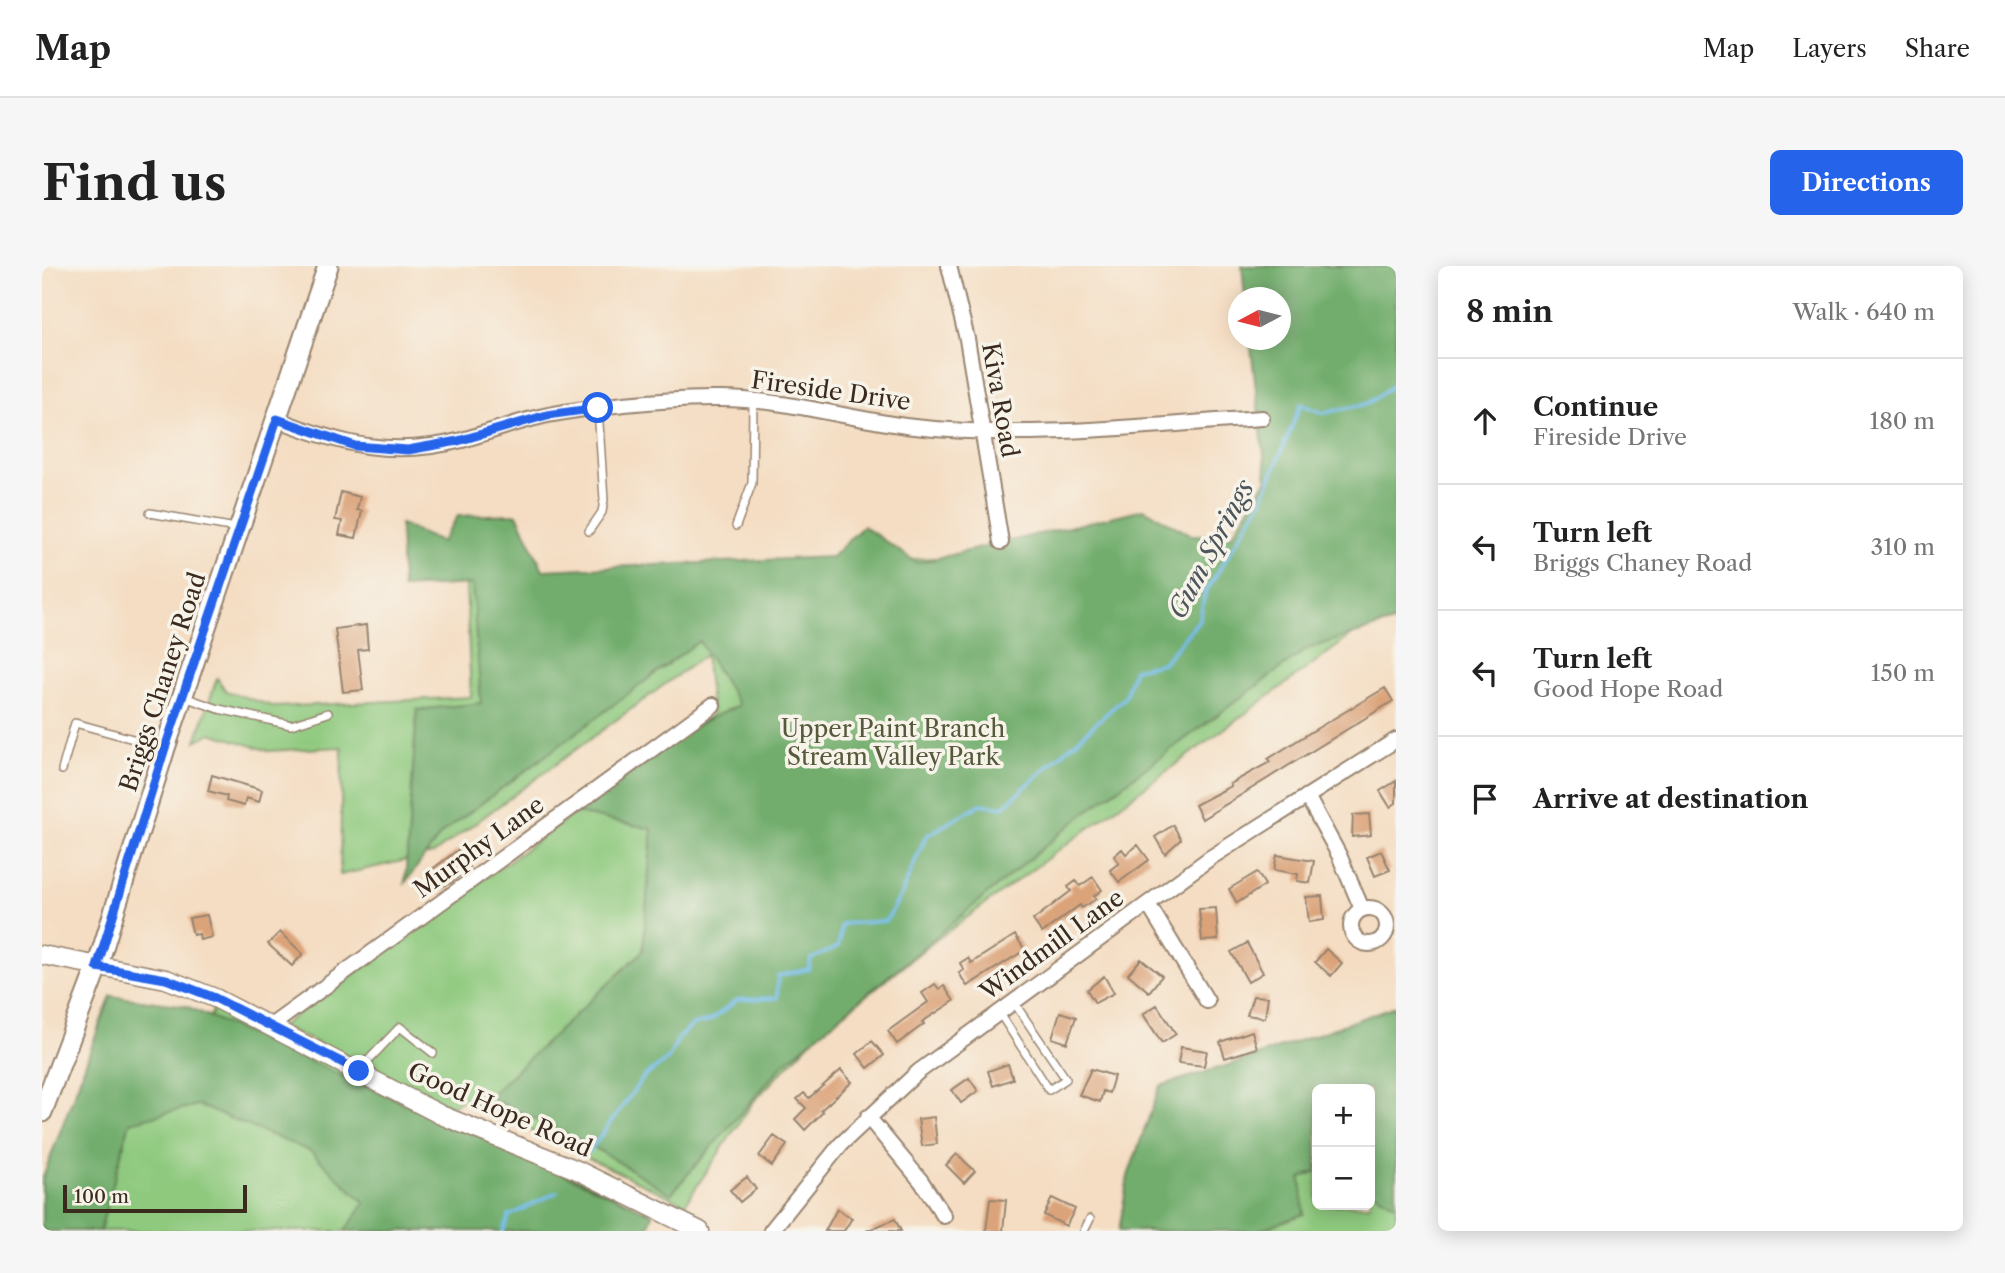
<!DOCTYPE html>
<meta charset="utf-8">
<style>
body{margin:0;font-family:"Libre Caslon Text",serif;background:#f6f6f6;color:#222}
.controls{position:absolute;right:21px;bottom:21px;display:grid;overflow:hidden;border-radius:10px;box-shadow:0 4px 18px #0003}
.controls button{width:63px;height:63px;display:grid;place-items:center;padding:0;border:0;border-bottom:2px solid #e0e0e0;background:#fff;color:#222;font:35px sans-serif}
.compass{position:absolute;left:1186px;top:21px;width:63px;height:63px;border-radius:50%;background:#fff;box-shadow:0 4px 18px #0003;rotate:263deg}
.scale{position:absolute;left:21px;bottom:18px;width:184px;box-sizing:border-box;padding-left:7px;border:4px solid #3b2a1e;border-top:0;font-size:19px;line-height:24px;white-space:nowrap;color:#3b2a1e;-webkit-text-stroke:5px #f7f3e8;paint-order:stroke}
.stop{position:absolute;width:21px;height:21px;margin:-16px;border:5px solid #2563eb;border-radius:50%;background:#fff}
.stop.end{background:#2563eb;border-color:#fff;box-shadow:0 2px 7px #0008}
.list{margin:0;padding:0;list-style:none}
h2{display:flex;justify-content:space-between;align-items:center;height:91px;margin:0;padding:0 28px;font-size:30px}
h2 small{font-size:23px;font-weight:400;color:#767676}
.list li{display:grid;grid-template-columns:46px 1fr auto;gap:21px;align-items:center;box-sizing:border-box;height:126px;padding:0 28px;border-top:2px solid #e0e0e0}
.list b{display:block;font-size:26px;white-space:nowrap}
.list p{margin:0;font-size:23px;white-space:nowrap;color:#767676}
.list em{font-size:23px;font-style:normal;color:#767676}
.icon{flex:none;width:38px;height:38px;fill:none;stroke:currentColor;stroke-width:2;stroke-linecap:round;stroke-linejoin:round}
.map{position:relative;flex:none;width:1354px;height:965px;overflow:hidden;border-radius:10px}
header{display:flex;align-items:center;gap:42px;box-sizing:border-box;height:98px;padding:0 35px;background:#fff;border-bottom:2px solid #e0e0e0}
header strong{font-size:33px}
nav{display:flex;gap:38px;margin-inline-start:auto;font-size:24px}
.intro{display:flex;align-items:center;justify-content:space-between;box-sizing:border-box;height:168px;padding:0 42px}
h1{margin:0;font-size:49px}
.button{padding:18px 32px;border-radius:10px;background:#2563eb;color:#fff;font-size:24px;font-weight:700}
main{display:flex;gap:42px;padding:0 42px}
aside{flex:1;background:#fff;border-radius:10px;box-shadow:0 4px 18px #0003}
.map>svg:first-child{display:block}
.green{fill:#8ec97e;stroke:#647a4e;stroke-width:2}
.forest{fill:#72ad6d;stroke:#566c46;stroke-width:2}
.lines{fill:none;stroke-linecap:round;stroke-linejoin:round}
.stream{stroke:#74bdec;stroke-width:3.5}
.building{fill:#dba379}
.service-casing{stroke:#988470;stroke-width:10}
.minor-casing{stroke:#988470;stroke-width:18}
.tertiary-casing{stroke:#988470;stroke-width:21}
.secondary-casing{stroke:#988470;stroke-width:23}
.service{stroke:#fff;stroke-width:7}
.minor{stroke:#fff;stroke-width:14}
.tertiary{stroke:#fff;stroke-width:18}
.secondary{stroke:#fff;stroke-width:19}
.route{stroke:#2563eb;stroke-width:9}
.labels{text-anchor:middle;stroke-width:7;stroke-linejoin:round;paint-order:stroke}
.street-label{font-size:24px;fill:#3b2a1e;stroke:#f7f3e8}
.park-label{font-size:24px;fill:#545a3b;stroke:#f7f3e8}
.water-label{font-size:26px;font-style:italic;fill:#4c565c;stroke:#f7f3e8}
</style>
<header>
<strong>Map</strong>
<nav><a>Map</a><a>Layers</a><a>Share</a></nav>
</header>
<div class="intro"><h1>Find us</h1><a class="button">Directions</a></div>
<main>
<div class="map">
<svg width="1354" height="965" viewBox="0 0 1354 965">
<rect width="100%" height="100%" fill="#f7f3e8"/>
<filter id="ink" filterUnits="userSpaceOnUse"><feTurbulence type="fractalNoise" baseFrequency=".0143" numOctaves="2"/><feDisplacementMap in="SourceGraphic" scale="14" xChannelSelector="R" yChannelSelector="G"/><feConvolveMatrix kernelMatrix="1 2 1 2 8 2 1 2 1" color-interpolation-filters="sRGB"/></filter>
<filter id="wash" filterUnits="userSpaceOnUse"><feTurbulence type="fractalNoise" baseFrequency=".00686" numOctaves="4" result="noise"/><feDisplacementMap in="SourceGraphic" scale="28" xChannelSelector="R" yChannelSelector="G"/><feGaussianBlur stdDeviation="1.57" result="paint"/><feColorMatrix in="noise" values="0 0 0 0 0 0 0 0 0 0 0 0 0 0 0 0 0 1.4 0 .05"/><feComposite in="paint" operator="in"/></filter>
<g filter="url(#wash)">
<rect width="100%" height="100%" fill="#f4ddc2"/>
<path class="green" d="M 1354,0 L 1354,337 L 890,677 L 775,769 L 711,836 L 643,938 L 422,833 L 410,840 L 403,838 L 239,760 L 670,448 L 663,389 L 391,588 L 298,609 L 300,481 L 227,485 L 169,467 L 154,475 L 175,412 L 184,425 L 233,441 L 429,431 L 424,317 L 1231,274 L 1238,32 Z
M 91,736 L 162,768 L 173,738 L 590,938 L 579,965 L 0,965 L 0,917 L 63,744 Z
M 1275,905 L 1275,939 L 1328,939 L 1328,924 L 1354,939 L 1354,965 L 1214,965 L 1230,960 L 1259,912 Z"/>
<path class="forest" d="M 1200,0 L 1354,0 L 1354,355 L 1265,383 L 1044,546 L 742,797 L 629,928 L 553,882 L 446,831 L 601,685 L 610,563 L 534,547 L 658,457 L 697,439 L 657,375 L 400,567 L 363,617 L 375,444 L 439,437 L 430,318 L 360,322 L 358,258 L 399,276 L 416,250 L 475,248 L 501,304 L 790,291 L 821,260 L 875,297 L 1102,243 L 1149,269 L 1190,269 L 1225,213 L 1208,74 L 1238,74 L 1238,32 L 1203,31 Z
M 69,730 L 144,740 L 611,948 L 605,965 L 303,965 L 323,937 L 268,885 L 155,839 L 88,856 L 58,965 L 0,965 L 0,914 Z
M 1354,740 L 1354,939 L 1328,924 L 1328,823 L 1275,823 L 1275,905 L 1259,912 L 1262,948 L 1214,965 L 1077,965 L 1086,910 L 1118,820 L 1206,793 Z"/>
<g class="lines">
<path class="stream" d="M 547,886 L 602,811 L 626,793 L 637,771 L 651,759 L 668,755 L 695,734 L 735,732 L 736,710 L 767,703 L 769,693 L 796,681 L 800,658 L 844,655 L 858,631 L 884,570 L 939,538 L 961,541 L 1083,431 L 1092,403 L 1121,397 L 1158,353 L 1163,327 L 1219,236 L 1259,138 L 1281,147 L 1325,138 L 1354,117
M 461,965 L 467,950 L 515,926"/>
</g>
<g id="blocks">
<path class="building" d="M 299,226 L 318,231 L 315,244 L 320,245 L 314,272 L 297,269 L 300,255 L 293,254 Z
M 324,359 L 326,383 L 316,384 L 321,424 L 301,426 L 293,363 Z
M 1343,422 L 1351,435 L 1160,553 L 1153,539 L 1189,520 L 1188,518 L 1228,496 L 1226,493 L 1269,466 Z
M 170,509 L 220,524 L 217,536 L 204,532 L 202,540 L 184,535 L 185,530 L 166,525 Z
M 1354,515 L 1354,537 L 1348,541 L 1338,525 Z
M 1327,548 L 1329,569 L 1310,571 L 1311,549 Z
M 1131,559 L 1139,573 L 1123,588 L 1113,571 Z
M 1096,579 L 1107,594 L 1077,616 L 1068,604 L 1077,597 L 1072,590 L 1080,583 L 1084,588 Z
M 416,584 L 427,601 L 410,616 L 396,623 L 385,607 Z
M 1339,585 L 1348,604 L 1333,610 L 1325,591 Z
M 1235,589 L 1272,595 L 1268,617 L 1255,615 L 1256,608 L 1232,604 Z
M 1215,606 L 1223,619 L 1195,637 L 1187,623 Z
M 1051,611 L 1060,624 L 1052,630 L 1054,633 L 1040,642 L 1038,639 L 1000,667 L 991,654 L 1029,625 L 1026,621 L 1034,615 L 1038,620 Z
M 1280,630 L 1282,654 L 1267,656 L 1264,631 Z
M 1174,642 L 1176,674 L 1160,675 L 1157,643 Z
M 165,649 L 170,671 L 158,674 L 157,668 L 151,669 L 147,652 Z
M 238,666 L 261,688 L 250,700 L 226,678 Z
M 973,669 L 983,684 L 925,720 L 917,707 L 922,704 L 918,697 L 926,692 L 929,697 Z
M 1205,677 L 1221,707 L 1206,716 L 1189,686 Z
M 1284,683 L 1300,697 L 1289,710 L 1273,696 Z
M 1099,693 L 1120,710 L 1107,726 L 1086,708 Z
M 1062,710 L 1072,727 L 1053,737 L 1045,724 Z
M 893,718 L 897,723 L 902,720 L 912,735 L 880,756 L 882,758 L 855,778 L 846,765 L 886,736 L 880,727 Z
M 1211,730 L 1226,731 L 1223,752 L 1205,749 Z
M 1115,739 L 1134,768 L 1120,777 L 1101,748 Z
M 1018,746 L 1034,751 L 1025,777 L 1010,772 Z
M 1210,765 L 1215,782 L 1183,792 L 1178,776 Z
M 830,775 L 842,789 L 826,802 L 815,788 Z
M 1139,781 L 1165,785 L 1162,800 L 1136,797 Z
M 966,798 L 971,813 L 951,820 L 946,805 Z
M 1049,803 L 1072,810 L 1067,827 L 1061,825 L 1058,836 L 1037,829 Z
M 799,804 L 810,816 L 779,844 L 781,846 L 763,864 L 753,853 L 764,842 L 755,833 L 762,827 L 767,832 Z
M 927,812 L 936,825 L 919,837 L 910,824 Z
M 892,851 L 895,878 L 880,880 L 876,853 Z
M 732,870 L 745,879 L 730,900 L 717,890 Z
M 915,888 L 933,905 L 922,917 L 904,899 Z
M 705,911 L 714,923 L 698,936 L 688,924 Z
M 1010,932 L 1033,943 L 1024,960 L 1002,949 Z
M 948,933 L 964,934 L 961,965 L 944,965 Z
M 795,943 L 810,952 L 802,965 L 783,965 Z
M 853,953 L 859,965 L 824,965 Z"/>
</g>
</g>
<g filter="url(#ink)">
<use href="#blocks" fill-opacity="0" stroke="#988470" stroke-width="2"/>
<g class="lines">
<defs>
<path id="service" d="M 108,247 L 194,262
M 694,260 L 710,217 L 711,135
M 547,265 L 560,246 L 562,234 L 556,142
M 142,431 L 177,443 L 249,459 L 286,447
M 20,504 L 33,457 L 120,481
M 957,746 L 1007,824 L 1024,813 L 971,735
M 317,804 L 358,761 L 391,787
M 1042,965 L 1048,953"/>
<path id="minor" d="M 907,0 L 925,73 L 959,276
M 235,153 C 299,179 351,192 420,174 C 448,166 477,155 506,149 C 559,139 614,134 669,133 C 739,131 804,153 872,161 C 987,174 1105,159 1220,152
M 1265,530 L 1297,589 L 1320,643
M 1106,638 L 1165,735
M1309 660a18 18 0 1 1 36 0a18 18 0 1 1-36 0Z
M 230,759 L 671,439
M 826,851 L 879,915 L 902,950
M 729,965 L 799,878 L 876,806 L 1168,592 L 1354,474"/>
<path id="tertiary" d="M 0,689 L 124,713 L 173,732 L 399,849 L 535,904 L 658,965"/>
<path id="secondary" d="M 0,846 L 55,701 L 123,482 L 286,0"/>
</defs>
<use href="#service" class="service-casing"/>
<use href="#minor" class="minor-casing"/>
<use href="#tertiary" class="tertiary-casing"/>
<use href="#secondary" class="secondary-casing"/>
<use href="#service" class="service"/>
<use href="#minor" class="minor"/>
<use href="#tertiary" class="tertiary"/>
<use href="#secondary" class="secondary"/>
</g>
</g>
<g class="lines" filter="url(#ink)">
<path class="route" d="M 317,805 L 173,732 L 124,713 L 55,701 L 123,482 L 235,153 L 313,180 L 366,184 L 416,175 L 505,149 L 556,142"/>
</g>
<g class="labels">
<g class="street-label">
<text transform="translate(789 125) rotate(8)" y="8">Fireside Drive</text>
<text transform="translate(958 134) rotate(80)" y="8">Kiva Road</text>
<text transform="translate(121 416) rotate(-72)" y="8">Briggs Chaney Road</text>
<text transform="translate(437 581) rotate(-36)" y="8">Murphy Lane</text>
<text transform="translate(1010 679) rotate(-36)" y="8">Windmill Lane</text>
<text transform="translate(458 844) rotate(24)" y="8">Good Hope Road</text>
</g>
<g class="park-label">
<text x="851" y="471">Upper Paint Branch<tspan x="851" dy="28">Stream Valley Park</tspan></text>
</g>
<g class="water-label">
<text transform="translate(1169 283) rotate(-62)" y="9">Gum Springs</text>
</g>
</g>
</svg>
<div class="controls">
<button>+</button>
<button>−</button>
</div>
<svg class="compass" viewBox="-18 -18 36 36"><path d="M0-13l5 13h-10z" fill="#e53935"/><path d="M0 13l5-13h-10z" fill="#767676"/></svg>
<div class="scale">100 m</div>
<div class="stop" style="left:556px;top:142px"></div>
<div class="stop end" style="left:317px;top:805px"></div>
</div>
<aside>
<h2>8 min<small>Walk · 640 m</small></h2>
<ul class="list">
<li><svg class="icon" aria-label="ahead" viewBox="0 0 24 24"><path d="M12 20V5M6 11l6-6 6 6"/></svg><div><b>Continue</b><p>Fireside Drive</p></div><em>180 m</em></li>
<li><svg class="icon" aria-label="left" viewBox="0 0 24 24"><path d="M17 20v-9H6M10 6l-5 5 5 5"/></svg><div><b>Turn left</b><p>Briggs Chaney Road</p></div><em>310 m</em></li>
<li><svg class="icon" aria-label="left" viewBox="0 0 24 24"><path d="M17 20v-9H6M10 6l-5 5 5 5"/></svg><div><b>Turn left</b><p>Good Hope Road</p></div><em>150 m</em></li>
<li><svg class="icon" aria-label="arrive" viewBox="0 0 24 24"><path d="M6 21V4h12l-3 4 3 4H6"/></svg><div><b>Arrive at destination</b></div></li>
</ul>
</aside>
</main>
